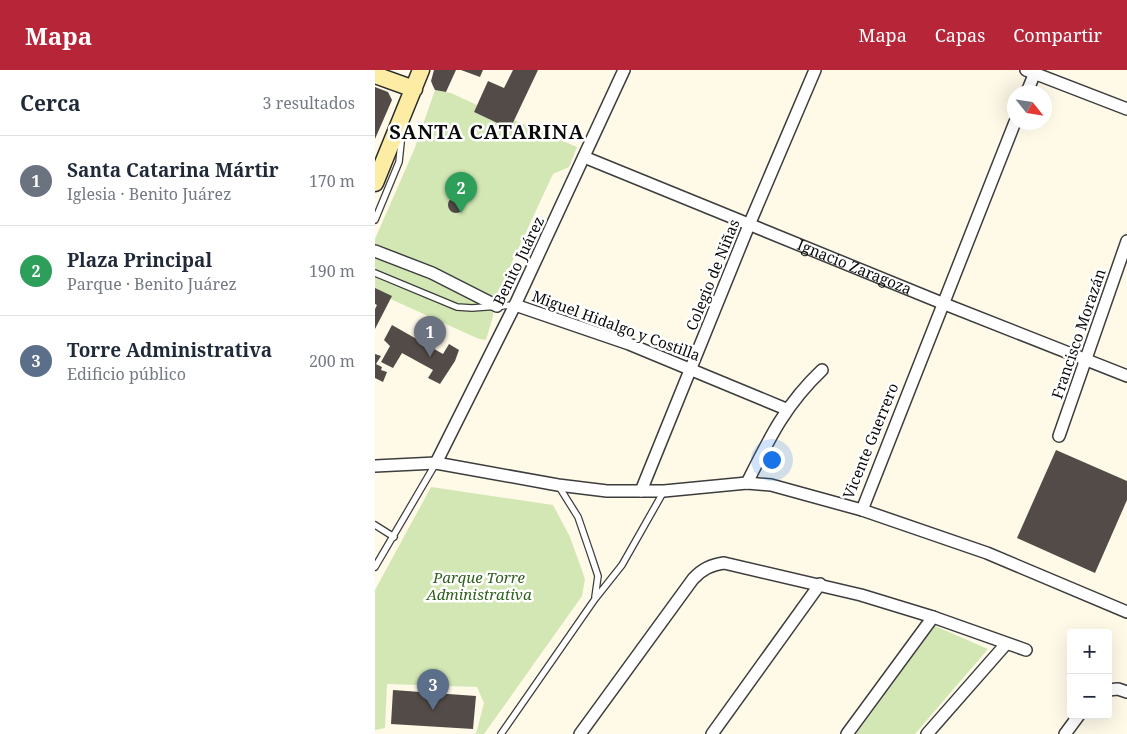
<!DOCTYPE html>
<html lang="es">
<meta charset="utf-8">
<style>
body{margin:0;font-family:"Noto Serif",serif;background:#f2f2f3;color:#1f2937}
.controls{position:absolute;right:15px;bottom:15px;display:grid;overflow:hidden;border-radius:5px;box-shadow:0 5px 20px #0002}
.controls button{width:45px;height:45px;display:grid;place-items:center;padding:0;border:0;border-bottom:1px solid #e0e1e3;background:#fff;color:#1f2937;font:25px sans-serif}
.compass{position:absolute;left:632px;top:15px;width:45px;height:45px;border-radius:50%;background:#fff;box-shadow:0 5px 20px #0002;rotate:120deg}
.you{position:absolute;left:396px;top:389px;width:18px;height:18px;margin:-12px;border:4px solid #fff;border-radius:50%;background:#1a73e8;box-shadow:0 0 0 8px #1a73e833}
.badge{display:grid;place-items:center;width:32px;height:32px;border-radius:50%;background:#b62638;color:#fff;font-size:16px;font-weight:700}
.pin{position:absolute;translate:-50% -41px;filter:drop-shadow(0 1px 2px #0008)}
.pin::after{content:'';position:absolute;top:26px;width:18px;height:15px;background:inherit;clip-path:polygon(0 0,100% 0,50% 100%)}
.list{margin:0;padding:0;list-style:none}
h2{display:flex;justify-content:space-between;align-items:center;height:65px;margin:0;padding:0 20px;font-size:21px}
h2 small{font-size:16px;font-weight:400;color:#747a83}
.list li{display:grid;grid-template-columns:32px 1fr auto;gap:15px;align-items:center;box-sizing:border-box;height:90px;padding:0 20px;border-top:1px solid #e0e1e3}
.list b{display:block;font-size:19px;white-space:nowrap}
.list p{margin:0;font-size:16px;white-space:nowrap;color:#747a83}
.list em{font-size:16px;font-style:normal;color:#747a83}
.map{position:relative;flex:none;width:752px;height:664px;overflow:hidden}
header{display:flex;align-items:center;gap:30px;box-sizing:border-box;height:70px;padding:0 25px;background:#b62638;color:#fff}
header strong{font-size:24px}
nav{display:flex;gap:28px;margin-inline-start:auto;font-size:18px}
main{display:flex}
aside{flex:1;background:#fff}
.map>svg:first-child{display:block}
.green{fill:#d2e7b4}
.building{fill:#534b47}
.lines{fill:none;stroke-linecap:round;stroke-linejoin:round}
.lane-casing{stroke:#3d3d3d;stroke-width:8}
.street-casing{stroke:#3d3d3d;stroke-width:14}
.secondary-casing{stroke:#2c2c2c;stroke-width:19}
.lane{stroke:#fff;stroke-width:5.5}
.street{stroke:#fff;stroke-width:11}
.secondary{stroke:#fdeda4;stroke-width:16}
.labels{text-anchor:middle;stroke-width:5;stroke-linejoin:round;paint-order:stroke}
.street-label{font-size:15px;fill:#0a0a0a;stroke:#fff}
.park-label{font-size:15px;font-style:italic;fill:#30601d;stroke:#fff}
.district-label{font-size:20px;font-weight:bold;letter-spacing:1px;fill:#0a0a0a;stroke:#fff}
</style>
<header>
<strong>Mapa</strong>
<nav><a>Mapa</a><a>Capas</a><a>Compartir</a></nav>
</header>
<main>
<aside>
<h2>Cerca<small>3 resultados</small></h2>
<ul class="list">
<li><span class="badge" style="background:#6b7280">1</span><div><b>Santa Catarina Mártir</b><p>Iglesia · Benito Juárez</p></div><em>170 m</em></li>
<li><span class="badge" style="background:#2e9e5b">2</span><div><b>Plaza Principal</b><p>Parque · Benito Juárez</p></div><em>190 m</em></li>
<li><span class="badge" style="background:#5c6f8a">3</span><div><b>Torre Administrativa</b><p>Edificio público</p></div><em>200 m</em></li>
</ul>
</aside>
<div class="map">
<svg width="752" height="664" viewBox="0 0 752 664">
<rect width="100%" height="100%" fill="#fff9e8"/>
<path class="green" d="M 60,20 L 76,23 L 102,35 L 99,42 L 135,59 L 139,50 L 202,77 L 194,97 L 178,104 L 118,233 L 118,246 L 111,270 L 104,269 L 0,222 L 0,169 L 39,80 Z
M 56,417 L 178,435 L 195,467 L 210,509 L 207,526 L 109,664 L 101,664 L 109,633 L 102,617 L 12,614 L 10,658 L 0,660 L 0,520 Z
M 560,556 L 613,579 L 540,664 L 481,664 Z"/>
<path class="building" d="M 59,0 L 81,0 L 71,22 L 60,20 L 58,16 L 56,11 Z
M 86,0 L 108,0 L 105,7 Z
M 138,0 L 163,0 L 135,59 L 99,42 L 113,11 L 129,18 Z
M 0,17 L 13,22 L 17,30 L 0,69 Z
M73 135a8 8 0 1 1 16 0a8 8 0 1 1-16 0Z
M 0,218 L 17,226 L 0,259 L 0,239 L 2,235 L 0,234 Z
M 17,255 L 68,284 L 74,274 L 84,280 L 80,291 L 65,314 L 53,308 L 58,300 L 27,283 L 18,298 L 6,292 L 15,276 L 9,270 Z
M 0,284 L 6,286 L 1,294 L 7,297 L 6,300 L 12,302 L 8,312 L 0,308 Z
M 681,380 L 752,411 L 752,430 L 720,503 L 642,468 Z
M 18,620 L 101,626 L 98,659 L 16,654 Z"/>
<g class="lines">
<defs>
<path id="lane" d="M 0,150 L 24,92 L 27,63
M 0,203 L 82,237 L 97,238 L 140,235
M 183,415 L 203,447 L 215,482 L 223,506 L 220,527
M 0,455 L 19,467
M 0,497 L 61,393
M 126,664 L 220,529 L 247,495 L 289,421"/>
<g id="street">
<path d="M 651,0 L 752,39"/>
<path d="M 652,22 L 661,0"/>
<path id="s1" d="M 209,87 L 567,233 L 752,306"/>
<path d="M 0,181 L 57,203 L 122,236"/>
<path d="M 140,235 L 254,274 L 411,339"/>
<path d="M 684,366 L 752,171"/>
<path d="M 61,393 L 140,235 L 249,0"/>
<path d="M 0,396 L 61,393 L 183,415 L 232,421 L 289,421 L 372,413 L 396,415 L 487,440 L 612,483 L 752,542"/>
<path d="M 372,413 C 394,369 410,335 447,300"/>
<path d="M 266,421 L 374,155 L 440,0"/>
<path d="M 487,440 L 640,52"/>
<path d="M 733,620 L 743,619 L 752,622"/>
<path d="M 205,664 L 318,509 C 327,499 336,495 349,493 L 486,525 L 558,547 L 651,580"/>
<path d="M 337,664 L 445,514"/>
<path d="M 472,664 L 558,547"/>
<path d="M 552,664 L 631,574"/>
<path d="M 690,664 L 704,645"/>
</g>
<path id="secondary" d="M 0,5 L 39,19
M 0,113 L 46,0"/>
</defs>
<use href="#lane" class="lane-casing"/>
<use href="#street" class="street-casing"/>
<use href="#secondary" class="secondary-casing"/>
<use href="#lane" class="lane"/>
<use href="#street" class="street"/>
<use href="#secondary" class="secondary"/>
</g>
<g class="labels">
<g class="street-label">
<text transform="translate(144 191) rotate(-64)" y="5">Benito Juárez</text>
<text dy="5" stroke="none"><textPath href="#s1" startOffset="292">Ignacio Zaragoza</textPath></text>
<text transform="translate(338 205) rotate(-68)" y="5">Colegio de Niñas</text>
<text transform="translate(241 256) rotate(20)" y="5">Miguel Hidalgo y Costilla</text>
<text transform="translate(704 264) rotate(-71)" y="5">Francisco Morazán</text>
<text transform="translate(496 371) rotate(-68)" y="5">Vicente Guerrero</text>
</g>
<g class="park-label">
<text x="104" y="513">Parque Torre<tspan x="104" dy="17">Administrativa</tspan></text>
</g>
<g class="district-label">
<text x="112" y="69">SANTA CATARINA</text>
</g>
</g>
</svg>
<div class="controls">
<button>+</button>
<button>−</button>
</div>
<svg class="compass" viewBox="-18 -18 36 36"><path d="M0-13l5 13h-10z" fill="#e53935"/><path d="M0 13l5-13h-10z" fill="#747a83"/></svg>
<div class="you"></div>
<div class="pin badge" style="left:55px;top:287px;background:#6b7280">1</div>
<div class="pin badge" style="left:86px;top:143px;background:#2e9e5b">2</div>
<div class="pin badge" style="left:58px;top:640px;background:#5c6f8a">3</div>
</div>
</main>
